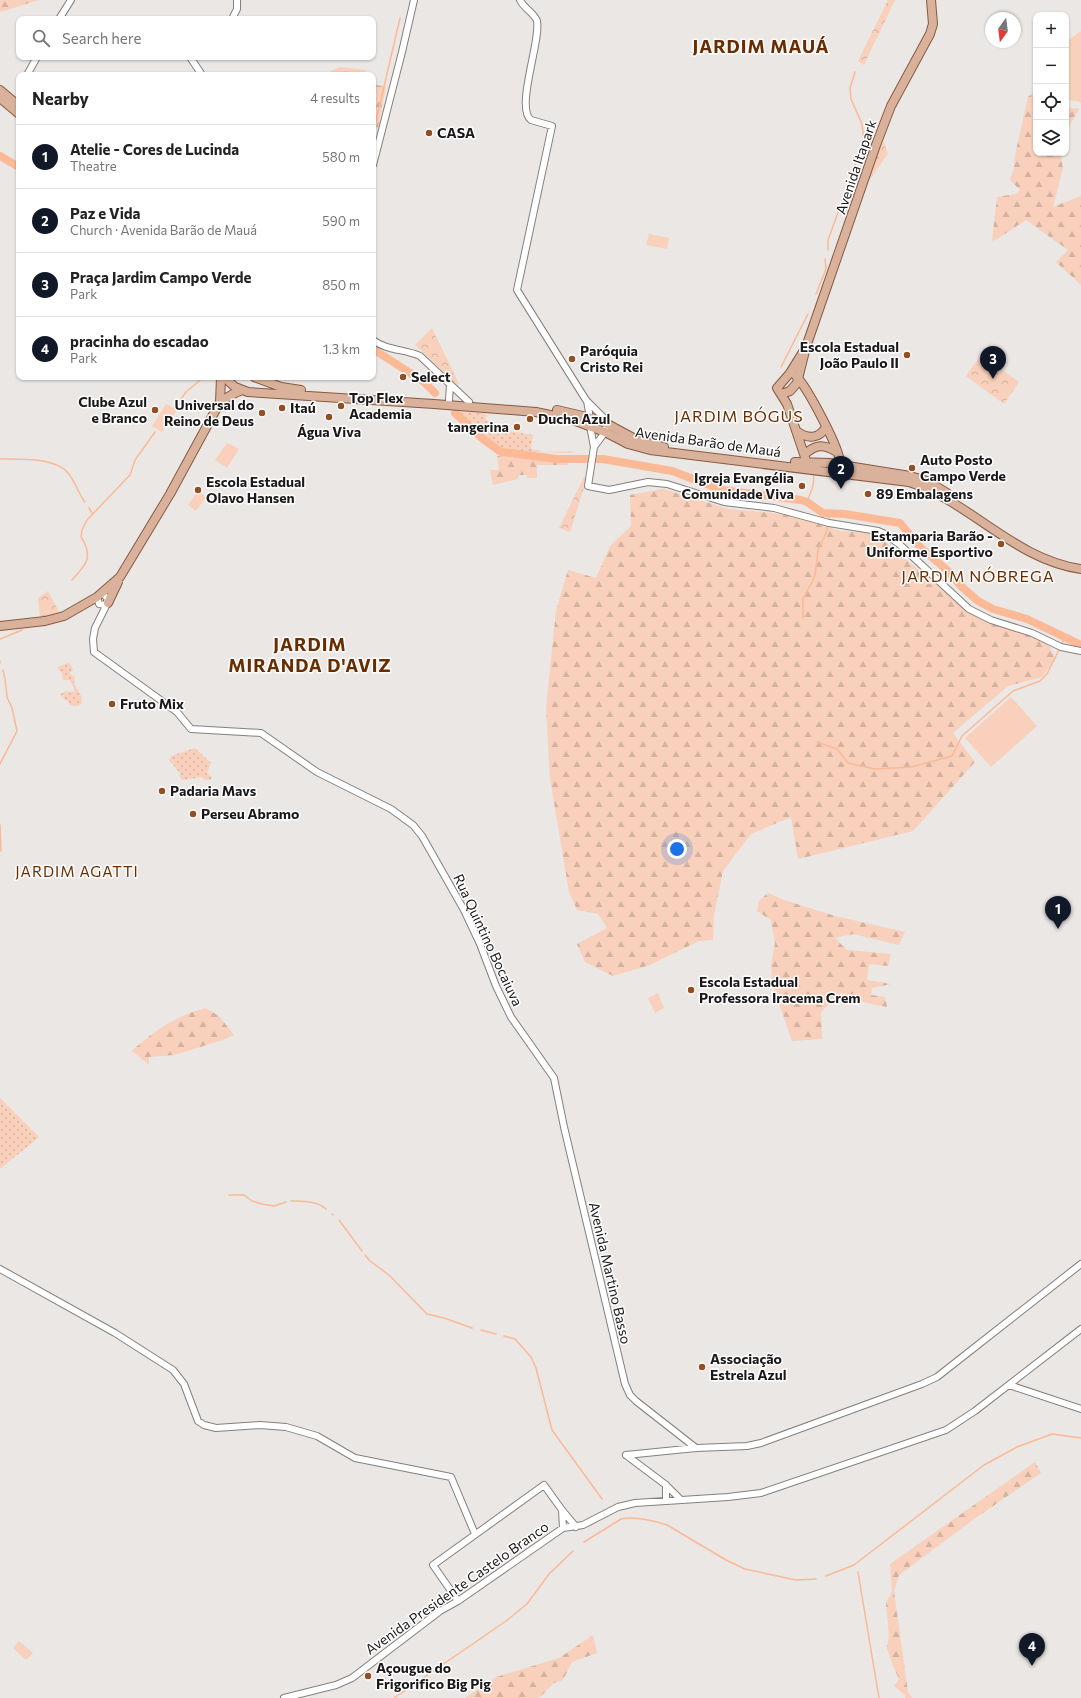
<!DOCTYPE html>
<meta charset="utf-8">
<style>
body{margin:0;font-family:Commissioner,sans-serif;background:#f6f6f6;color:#222}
.controls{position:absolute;right:12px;top:12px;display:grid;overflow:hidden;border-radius:8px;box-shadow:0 1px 3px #0004}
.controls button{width:36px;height:36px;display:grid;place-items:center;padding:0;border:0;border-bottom:1px solid #e0e0e0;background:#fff;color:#222;font:20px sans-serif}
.compass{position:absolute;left:985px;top:12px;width:36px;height:36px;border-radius:50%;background:#fff;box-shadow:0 1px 3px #0004;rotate:194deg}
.you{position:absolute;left:677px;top:849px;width:14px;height:14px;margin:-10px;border:3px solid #fff;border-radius:50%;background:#1a73e8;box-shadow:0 0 0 6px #1a73e833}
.badge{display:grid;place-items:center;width:26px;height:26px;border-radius:50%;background:#111827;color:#fff;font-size:13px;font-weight:700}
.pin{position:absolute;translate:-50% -33px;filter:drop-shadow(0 1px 2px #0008)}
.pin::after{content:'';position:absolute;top:21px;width:14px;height:12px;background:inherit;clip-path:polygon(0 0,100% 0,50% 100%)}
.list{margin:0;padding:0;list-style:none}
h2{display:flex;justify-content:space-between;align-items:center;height:52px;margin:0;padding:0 16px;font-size:17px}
h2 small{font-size:13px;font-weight:400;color:#767676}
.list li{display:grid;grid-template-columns:26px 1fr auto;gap:12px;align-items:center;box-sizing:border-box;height:64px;padding:0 16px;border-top:1px solid #e0e0e0}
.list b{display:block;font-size:15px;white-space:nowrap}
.list p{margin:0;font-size:13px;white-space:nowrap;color:#767676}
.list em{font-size:13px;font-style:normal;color:#767676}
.icon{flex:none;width:22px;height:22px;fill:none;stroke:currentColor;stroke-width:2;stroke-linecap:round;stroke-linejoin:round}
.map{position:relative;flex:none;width:1081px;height:1698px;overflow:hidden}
.search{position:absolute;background:#fff;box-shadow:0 1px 3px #0004;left:16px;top:16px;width:360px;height:44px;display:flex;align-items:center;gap:10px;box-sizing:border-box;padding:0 14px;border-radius:8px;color:#767676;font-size:15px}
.panel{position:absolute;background:#fff;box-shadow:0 1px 3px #0004;left:16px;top:72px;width:360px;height:308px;border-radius:8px}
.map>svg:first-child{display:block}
.grass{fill:url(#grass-dots)}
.forest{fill:url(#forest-firs)}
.park{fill:url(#park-crowns)}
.garden{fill:#f8d0bb}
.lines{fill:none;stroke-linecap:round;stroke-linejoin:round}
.stream{stroke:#fbb995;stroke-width:1.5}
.river{stroke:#fbb995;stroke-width:8}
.minor-casing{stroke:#83807e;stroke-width:8}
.major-casing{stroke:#875a42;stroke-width:10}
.minor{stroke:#fff;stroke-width:6}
.major{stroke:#dab29b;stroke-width:8}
.poi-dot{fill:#934e23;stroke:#fff;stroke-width:1.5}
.labels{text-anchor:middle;stroke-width:3;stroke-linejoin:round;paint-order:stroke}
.poi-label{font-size:14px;font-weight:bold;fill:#1a1818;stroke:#fff;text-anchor:start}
.street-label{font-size:14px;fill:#1a1818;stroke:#fff}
.neighbourhood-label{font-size:15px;letter-spacing:1px;fill:#692d00;stroke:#fff}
.quarter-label{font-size:16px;letter-spacing:1px;fill:#692d00;stroke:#fff}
.district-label{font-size:18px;font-weight:bold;letter-spacing:1px;fill:#692d00;stroke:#fff}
</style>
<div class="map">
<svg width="1081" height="1698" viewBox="0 0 1081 1698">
<defs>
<pattern id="grass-dots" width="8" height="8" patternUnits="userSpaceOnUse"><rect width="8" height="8" fill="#f8d0bb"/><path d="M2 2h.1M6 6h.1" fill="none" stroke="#d4b2a0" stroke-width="1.8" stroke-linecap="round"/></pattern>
<pattern id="forest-firs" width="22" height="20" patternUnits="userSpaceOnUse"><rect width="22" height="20" fill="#f8d0bb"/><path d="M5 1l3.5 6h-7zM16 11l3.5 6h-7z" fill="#d4b2a0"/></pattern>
<pattern id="park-crowns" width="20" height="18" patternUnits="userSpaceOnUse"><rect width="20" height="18" fill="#f8d0bb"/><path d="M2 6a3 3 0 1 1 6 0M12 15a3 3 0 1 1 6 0" fill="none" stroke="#d4b2a0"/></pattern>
</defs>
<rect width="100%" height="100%" fill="#eae7e5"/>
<path class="grass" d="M 457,411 L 484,413 L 487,416 L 485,419 L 493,426 L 497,424 L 504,430 L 533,435 L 531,449 L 544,452 L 574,451 L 570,453 L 503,451 C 492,446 462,421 457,411 Z
M 68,663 L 71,664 L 73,670 L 70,673 L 72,676 L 75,676 L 74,683 L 81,696 L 82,703 L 78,706 L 70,705 L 68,701 L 66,701 L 63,698 L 64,696 L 62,697 L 60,695 C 64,689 69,693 75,691 L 70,680 L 63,680 L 62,673 L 57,668 L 60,666 Z
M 195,748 L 211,763 L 207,773 L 212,777 L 210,780 L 205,780 L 202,777 L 182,780 L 179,775 L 180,773 L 169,760 L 171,756 Z
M 0,1098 L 39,1137 L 0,1169 Z"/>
<path class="forest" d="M 0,0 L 39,0 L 0,12 Z
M 340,67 L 366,70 L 365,75 L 323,75 Z
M 373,84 L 386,87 L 378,128 L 373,130 Z
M 1036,90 L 1036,153 L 1060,153 L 1063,168 L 1053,207 L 1081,196 L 1081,285 L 1056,262 L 1068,250 L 1026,220 L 997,239 L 992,241 L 997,197 L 1016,194 L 1020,190 L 1010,180 L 1014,168 L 1015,155 L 1028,97 Z
M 1066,107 L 1079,109 L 1066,132 Z
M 497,456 L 534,460 L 568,460 L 568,465 L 537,465 L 537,478 L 527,478 L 527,475 L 519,475 L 518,479 L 493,485 L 490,470 L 499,470 Z
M 663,489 L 729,509 L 796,515 L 840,531 L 874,533 L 961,605 L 1047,643 L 1056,658 L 1042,677 L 1008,686 L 953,733 L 975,762 L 913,831 L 798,859 L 791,817 L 751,834 L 723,871 L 714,915 L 713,940 L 699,941 L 650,965 L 613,976 L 585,962 L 577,944 L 607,928 L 598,914 L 577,910 L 569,892 L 550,778 L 546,708 L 556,611 L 568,570 L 596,578 L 610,546 L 631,526 L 630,495 Z
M 768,893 L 784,900 L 835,916 L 905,932 L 899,945 L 853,934 L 835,938 L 847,950 L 891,954 L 888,966 L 869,964 L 867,980 L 891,984 L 872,988 L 871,995 L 885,997 L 887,1007 L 867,1003 L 841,993 L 821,1012 L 822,1039 L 792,1041 L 772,983 L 771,964 L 775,943 L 771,920 L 757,911 L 759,901 Z
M 206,1008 L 219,1016 L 234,1035 L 223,1040 L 174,1055 L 149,1057 L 149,1065 L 132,1051 C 150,1033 181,1013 206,1008 Z
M 1035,1462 L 1041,1473 L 970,1522 L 899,1575 L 894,1591 L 908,1692 L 912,1698 L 917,1698 L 905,1698 L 905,1695 L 894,1686 L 899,1679 L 893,1666 L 887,1648 L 889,1636 L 886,1603 L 892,1591 L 890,1564 Z
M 593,1635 L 597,1653 L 572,1662 L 563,1680 L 554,1683 L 539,1698 L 465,1698 L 496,1677 L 559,1658 Z"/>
<path class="park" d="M 888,0 L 895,0 L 864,65 L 858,61 Z
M 883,139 L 888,154 L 867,183 Z
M 432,328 L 459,384 L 457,385 L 415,345 Z
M 981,355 L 1019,382 L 1004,404 L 966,376 Z
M 584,477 L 587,478 L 570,532 L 559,528 Z
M 48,591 L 59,612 L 40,617 L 38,598 Z"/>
<path class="garden" d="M 1081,31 L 1081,103 L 1077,101 L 1066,100 L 1066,42 Z
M 649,234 L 669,238 L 667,249 L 646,245 Z
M 166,404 L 177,410 L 162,432 L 152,426 Z
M 227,443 L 239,449 L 227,468 L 215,460 Z
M 198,491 L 206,497 L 196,511 L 188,505 Z
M 1011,697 L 1037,726 L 991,767 L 965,738 Z
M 658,993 L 664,1008 L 655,1013 L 648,998 Z
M 19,1641 L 33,1653 L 26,1660 L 13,1648 Z"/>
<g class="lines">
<path class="stream" d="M 373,134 L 400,18
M 828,250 L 828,240 L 864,141 L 862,124 L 851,99 L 850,88 L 855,72
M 816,294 L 826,269 L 825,259
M 781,367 L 808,314
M 181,399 L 186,392 L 204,377
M 0,459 C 18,459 55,457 68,473 C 75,481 78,493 85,502
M 807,502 L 813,486 L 814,474
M 89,508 L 92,513
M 828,520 L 831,513
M 72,580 C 86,565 94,557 81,537 L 82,530 L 87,520 L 130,475 L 135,460 L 155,432
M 803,618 L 803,599 L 815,576 L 818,550 L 827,531 L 827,526
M 0,639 L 22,630
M 1062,643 L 1065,637
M 0,661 L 0,663
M 817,742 L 837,749 L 848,763 L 875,769 L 911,767 L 952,756 L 962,736 L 1013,691 L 1040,681 L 1047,674 L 1059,650
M 0,764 L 17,731 L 12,708 L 7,697 L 5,679 L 3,670
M 0,825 L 1,851
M 229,1195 L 244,1195 L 252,1201 L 262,1204 L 274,1206 L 286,1202
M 291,1201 C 301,1201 318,1201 326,1209
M 332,1214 L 333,1215
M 339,1220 L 362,1251
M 365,1255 L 370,1261 L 389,1275 L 427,1314 L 444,1318 L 472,1328
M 481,1330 L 496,1334
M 504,1336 L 515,1339 L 531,1357 L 536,1368 L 552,1430 L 602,1499
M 584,1542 L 621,1519 C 635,1516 654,1521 667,1525 L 726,1560 L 745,1569 L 796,1580 L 816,1579
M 858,1572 L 879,1698
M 826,1576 L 854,1565 L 984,1465 L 1017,1447 L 1052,1434 L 1081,1438
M 394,1698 L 506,1621 L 527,1604 L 549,1574 L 573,1551"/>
<path class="river" d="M 0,156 L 19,167
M 373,349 L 424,382 L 435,393
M 455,413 L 483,439 L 501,452 L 557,459 L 603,459 L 672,471 L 722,490 L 801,500 L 807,502 L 823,513 L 845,514 L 900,523 L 921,548 L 947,570 L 963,588 L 978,601 L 993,609 L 1027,619 L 1081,645"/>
<defs>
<path id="minor" d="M 520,0 C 524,9 534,12 537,21 C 541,41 515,108 531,120 L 552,126 L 517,290 L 586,400 L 603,417 L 607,424 L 605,432 L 594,447 L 588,486 L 609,490 L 648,482 L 667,484 L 724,502 L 774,508 L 829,523 L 878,531 L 885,534 L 899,544 L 969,609 L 991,620 L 1032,633 L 1061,647 L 1081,651
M 59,19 L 71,0
M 232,19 L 237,9 L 237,0
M 190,57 L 202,75
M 27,75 L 37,57
M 373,165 L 402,52 L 414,0
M 373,340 C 387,351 405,349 420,356 L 469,402
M 449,400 L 450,384
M 587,401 L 589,412 L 589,421 L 594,447
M 97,597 L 99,604 L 106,605 L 108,599 L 102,593
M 107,604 L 95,628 L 93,639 L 94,652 L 177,712 L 191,729 L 261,733 L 317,772 L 391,809 L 413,825 L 422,836 L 464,910 L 480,944 L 496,986 L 511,1017 L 554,1078 L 564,1127 L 625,1384 L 630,1395 L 636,1401 L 696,1448
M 0,1269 L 115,1333 L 173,1370 L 184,1384 L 198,1421 L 204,1425 L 216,1428 L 260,1425 L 286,1427 L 317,1436 L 355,1458 L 451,1477 L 475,1534
M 1009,1385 L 1081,1409
M 626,1455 L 696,1448 L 747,1446 L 761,1443 L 922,1384 L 937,1377 L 1081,1264
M 626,1455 L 666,1485 L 681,1500
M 666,1501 L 666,1485
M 562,1510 L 563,1528
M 458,1601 L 433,1565 L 544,1485 L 562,1510 L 576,1527
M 284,1698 L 336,1685 L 352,1678 L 440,1611 L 458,1601 L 563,1528 L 583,1525 L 618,1507 L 635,1503 L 728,1497 L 761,1493 L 946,1430 L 975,1411 L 1081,1329"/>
<path id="major" d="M 0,90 L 19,106
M 0,98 L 19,114
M 803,352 L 790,373 L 777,388 L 787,404 L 808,466
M 796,376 C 807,387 841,450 840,464
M 224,377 L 235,387 L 248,392 L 434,404 L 536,412 L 573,420 L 605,432 L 628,444 L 650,450 L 909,482 C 971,502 1015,560 1081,569
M 254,377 L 281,387 L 301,390
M 782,394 L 790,391 L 797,383 L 806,347 L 876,145 L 891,106 L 930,34 L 933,24 L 931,0
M 220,402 L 233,394 L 242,390
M 557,410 L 600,420 L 637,440 L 664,447
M 798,432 C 808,439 819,439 826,427
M 805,454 C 816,444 824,444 837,452
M 795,462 L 829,463 L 910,476 L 927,481 L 947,493
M 108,603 L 118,582
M 0,626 L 45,621 L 64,616 L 97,597 L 120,577 L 170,494 L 220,402 L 221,377"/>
</defs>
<use href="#minor" class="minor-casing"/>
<use href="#major" class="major-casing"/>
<use href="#minor" class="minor"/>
<use href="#major" class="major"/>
</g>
<g class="poi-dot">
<circle cx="429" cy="133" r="4"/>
<circle cx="907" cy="355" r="4"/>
<circle cx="572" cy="359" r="4"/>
<circle cx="403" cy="377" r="4"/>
<circle cx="341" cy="406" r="4"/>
<circle cx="282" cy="408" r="4"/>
<circle cx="155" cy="410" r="4"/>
<circle cx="262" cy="413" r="4"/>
<circle cx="329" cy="417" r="4"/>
<circle cx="530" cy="419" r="4"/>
<circle cx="517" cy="427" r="4"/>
<circle cx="912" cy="468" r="4"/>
<circle cx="802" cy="486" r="4"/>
<circle cx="198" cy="490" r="4"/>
<circle cx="868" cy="494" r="4"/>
<circle cx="1001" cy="544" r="4"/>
<circle cx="112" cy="704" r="4"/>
<circle cx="162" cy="791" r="4"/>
<circle cx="193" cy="814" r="4"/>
<circle cx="691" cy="990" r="4"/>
<circle cx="702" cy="1367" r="4"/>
<circle cx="368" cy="1676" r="4"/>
</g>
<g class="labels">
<g class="poi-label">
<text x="437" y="138">CASA</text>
<text x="899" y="352" text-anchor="end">Escola Estadual<tspan x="899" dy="16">João Paulo II</tspan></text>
<text x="580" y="356">Paróquia<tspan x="580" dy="16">Cristo Rei</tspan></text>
<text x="411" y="382">Select</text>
<text x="349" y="403">Top Flex<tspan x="349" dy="16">Academia</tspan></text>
<text x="147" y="407" text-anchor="end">Clube Azul<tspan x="147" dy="16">e Branco</tspan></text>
<text x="254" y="410" text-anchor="end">Universal do<tspan x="254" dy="16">Reino de Deus</tspan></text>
<text x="290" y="413">Itaú</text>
<text x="538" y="424">Ducha Azul</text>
<text x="509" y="432" text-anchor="end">tangerina</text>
<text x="329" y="437" text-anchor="middle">Água Viva</text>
<text x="920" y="465">Auto Posto<tspan x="920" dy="16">Campo Verde</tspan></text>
<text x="794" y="483" text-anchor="end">Igreja Evangélia<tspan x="794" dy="16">Comunidade Viva</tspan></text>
<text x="206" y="487">Escola Estadual<tspan x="206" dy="16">Olavo Hansen</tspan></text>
<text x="876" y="499">89 Embalagens</text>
<text x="993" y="541" text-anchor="end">Estamparia Barão -<tspan x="993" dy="16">Uniforme Esportivo</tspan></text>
<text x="120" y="709">Fruto Mix</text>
<text x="170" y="796">Padaria Mavs</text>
<text x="201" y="819">Perseu Abramo</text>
<text x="699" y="987">Escola Estadual<tspan x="699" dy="16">Professora Iracema Crem</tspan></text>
<text x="710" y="1364">Associação<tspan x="710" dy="16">Estrela Azul</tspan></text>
<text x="376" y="1673">Açougue do<tspan x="376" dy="16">Frigorifico Big Pig</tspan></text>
</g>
<g class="street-label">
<text transform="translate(856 167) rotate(-71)" y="5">Avenida Itapark</text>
<text transform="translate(708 442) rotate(8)" y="5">Avenida Barão de Mauá</text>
<text transform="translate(488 940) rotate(65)" y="5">Rua Quintino Bocaiuva</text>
<text transform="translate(610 1273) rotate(77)" y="5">Avenida Martino Basso</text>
<text transform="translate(457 1588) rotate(-35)" y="5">Avenida Presidente Castelo Branco</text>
</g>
<g class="neighbourhood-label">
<text x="77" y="877">JARDIM AGATTI</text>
</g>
<g class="quarter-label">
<text x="739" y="422">JARDIM BÓGUS</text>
<text x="978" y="582">JARDIM NÓBREGA</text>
</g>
<g class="district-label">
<text x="761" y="53">JARDIM MAUÁ</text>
<text x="310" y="651">JARDIM<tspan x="310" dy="21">MIRANDA D'AVIZ</tspan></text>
</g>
</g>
</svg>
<div class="controls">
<button>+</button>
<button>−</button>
<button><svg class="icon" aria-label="locate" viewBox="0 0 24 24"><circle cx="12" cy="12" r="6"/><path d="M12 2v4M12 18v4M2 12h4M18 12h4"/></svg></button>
<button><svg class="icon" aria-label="layers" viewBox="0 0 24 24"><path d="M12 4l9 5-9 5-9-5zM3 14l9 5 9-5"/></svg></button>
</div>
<svg class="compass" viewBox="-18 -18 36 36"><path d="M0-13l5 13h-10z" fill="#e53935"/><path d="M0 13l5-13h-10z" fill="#767676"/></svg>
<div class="you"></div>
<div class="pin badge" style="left:1058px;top:929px">1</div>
<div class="pin badge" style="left:841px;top:489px">2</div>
<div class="pin badge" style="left:993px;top:379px">3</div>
<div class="pin badge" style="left:1032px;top:1666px">4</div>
<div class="search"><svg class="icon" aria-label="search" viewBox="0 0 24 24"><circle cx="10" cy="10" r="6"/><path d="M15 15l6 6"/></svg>Search here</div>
<section class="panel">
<h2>Nearby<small>4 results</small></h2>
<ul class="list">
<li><span class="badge">1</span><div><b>Atelie - Cores de Lucinda</b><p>Theatre</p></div><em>580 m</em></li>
<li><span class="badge">2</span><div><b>Paz e Vida</b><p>Church · Avenida Barão de Mauá</p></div><em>590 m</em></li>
<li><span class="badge">3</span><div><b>Praça Jardim Campo Verde</b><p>Park</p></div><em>850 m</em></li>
<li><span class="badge">4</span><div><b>pracinha do escadao</b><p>Park</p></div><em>1.3 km</em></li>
</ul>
</section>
</div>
